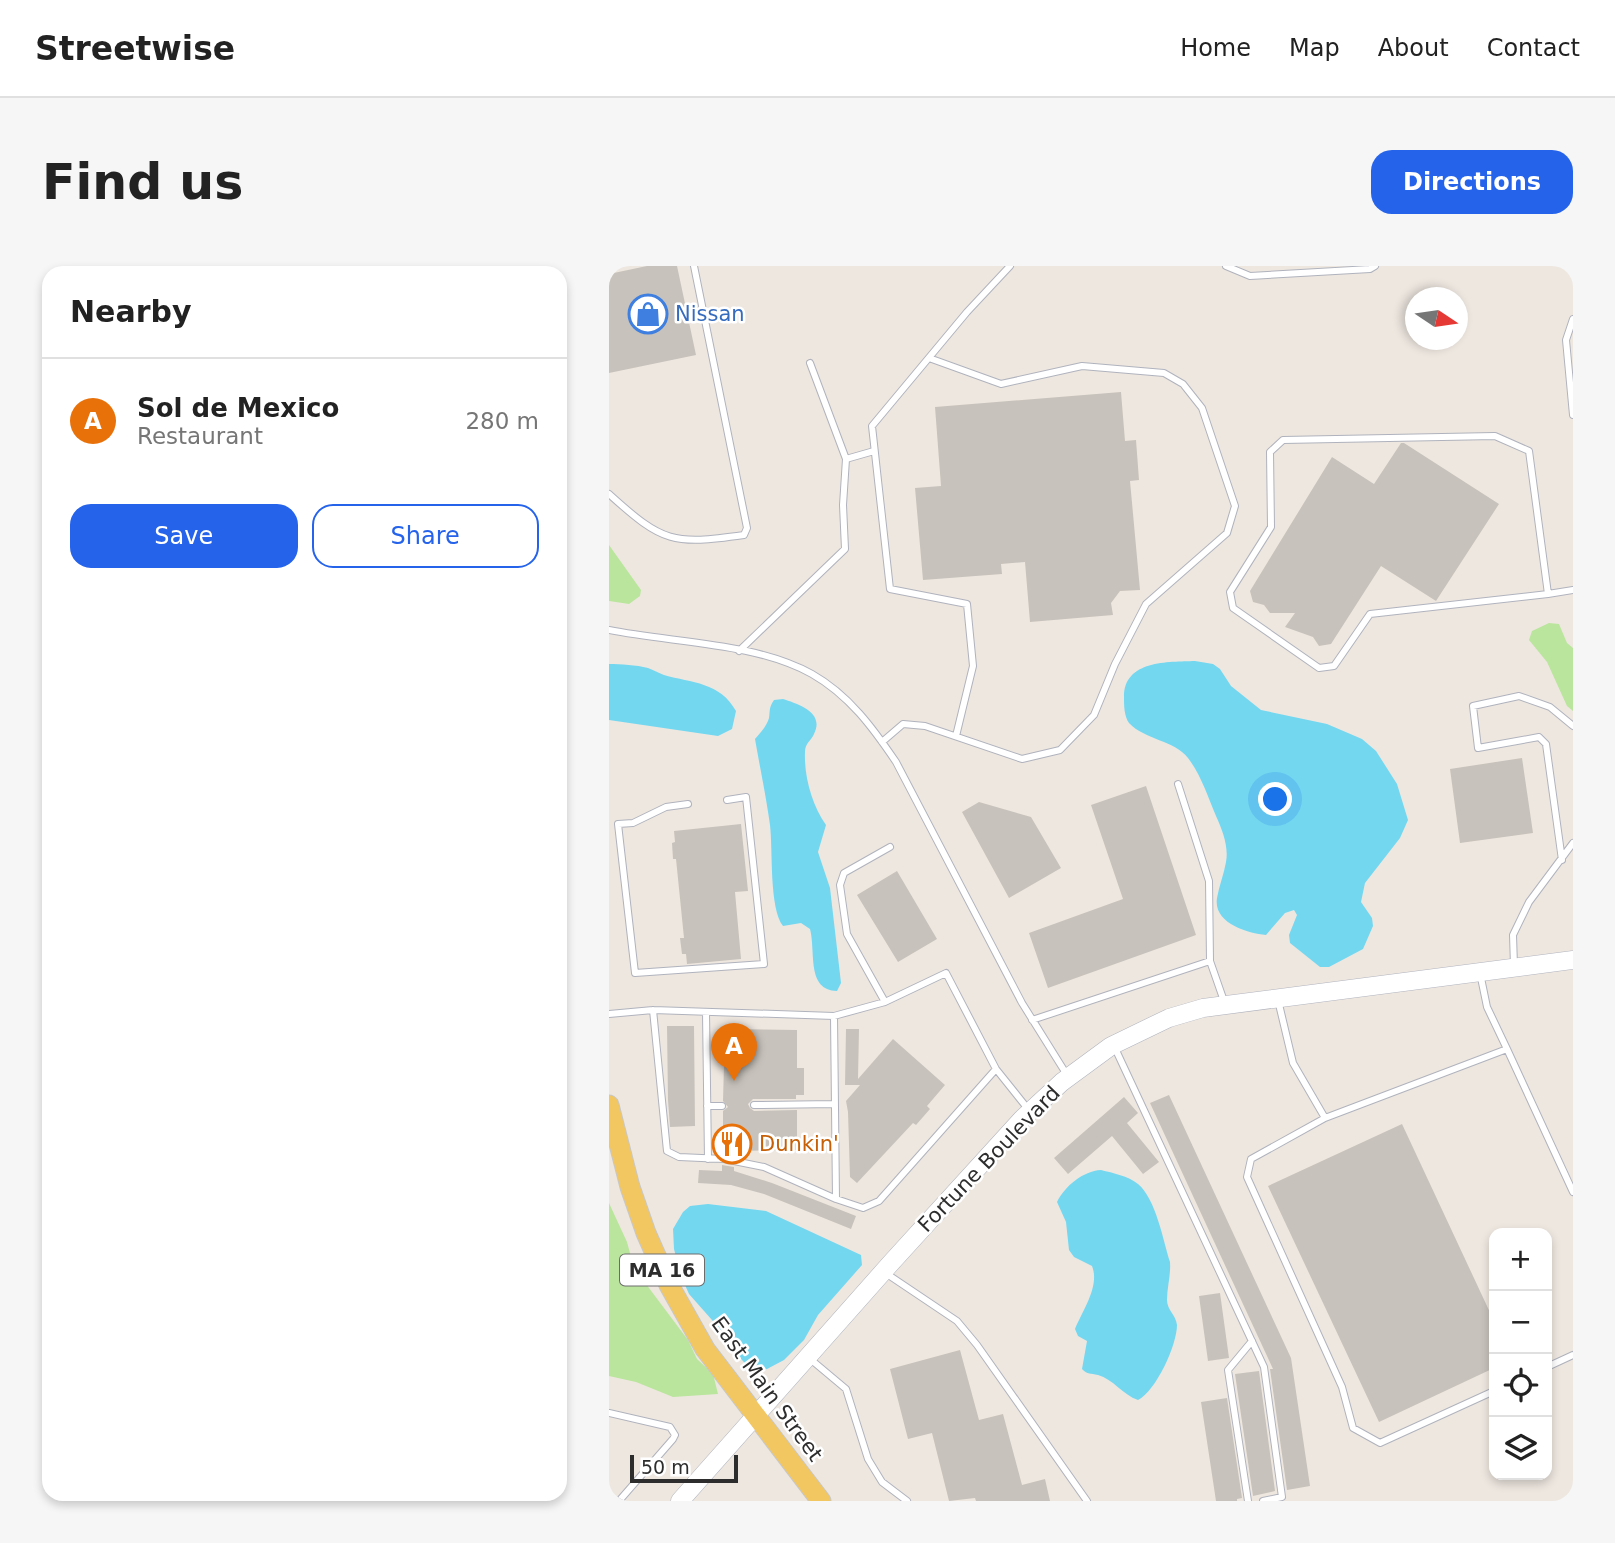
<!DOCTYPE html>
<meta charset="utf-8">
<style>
body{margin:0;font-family:"DejaVu Sans",sans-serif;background:#f6f6f6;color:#222}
.controls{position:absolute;right:21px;bottom:21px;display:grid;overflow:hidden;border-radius:14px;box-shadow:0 4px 10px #0003}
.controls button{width:63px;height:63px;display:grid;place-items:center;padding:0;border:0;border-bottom:2px solid #e0e0e0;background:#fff;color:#222;font:35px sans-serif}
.compass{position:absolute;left:796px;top:21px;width:63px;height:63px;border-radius:50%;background:#fff;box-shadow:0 4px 10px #0003;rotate:103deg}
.scale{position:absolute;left:21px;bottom:18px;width:108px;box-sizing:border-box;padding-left:7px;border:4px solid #2d2d2d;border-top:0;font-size:19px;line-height:24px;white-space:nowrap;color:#2d2d2d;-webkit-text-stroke:5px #fff;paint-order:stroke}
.you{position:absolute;left:667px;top:534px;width:24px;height:24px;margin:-18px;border:5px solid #fff;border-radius:50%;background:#1a73e8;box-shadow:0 0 0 10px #1a73e833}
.badge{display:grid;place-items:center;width:46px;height:46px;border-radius:50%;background:#2563eb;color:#fff;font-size:23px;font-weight:700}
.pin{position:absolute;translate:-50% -58px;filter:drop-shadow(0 2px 4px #0008)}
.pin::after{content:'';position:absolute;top:37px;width:24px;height:21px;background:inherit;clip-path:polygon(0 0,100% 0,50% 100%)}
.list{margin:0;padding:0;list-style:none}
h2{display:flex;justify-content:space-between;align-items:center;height:91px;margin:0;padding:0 28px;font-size:30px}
h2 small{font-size:23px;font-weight:400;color:#767676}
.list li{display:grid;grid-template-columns:46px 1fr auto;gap:21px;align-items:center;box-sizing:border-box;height:126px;padding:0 28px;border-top:2px solid #e0e0e0}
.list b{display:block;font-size:26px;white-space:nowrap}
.list p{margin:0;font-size:23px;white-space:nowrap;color:#767676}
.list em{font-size:23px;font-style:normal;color:#767676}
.actions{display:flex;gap:14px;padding:21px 28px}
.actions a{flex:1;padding:16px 0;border:2px solid #2563eb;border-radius:21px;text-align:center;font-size:24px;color:#2563eb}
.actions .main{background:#2563eb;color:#fff}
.icon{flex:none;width:38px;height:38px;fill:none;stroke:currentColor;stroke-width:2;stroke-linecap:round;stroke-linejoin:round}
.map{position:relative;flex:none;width:964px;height:1235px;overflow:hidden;border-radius:21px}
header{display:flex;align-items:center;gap:42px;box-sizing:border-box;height:98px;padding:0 35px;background:#fff;border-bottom:2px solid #e0e0e0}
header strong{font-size:33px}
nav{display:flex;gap:38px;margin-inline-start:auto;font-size:24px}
.intro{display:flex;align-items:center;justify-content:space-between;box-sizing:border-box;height:168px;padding:0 42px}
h1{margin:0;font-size:49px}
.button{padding:18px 32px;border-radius:21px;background:#2563eb;color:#fff;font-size:24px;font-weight:700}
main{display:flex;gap:42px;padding:0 42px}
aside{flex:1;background:#fff;border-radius:21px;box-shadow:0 4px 10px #0003}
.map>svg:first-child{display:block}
.green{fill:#bae59d}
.water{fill:#73d7f0}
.building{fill:#c7c2bb}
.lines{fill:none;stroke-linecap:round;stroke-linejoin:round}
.lane-casing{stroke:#b0b3bd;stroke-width:8}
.secondary-casing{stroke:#b0b3bd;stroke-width:19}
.primary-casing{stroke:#c8c8c8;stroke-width:21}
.lane{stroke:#fff;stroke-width:6}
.secondary{stroke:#fff;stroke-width:18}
.primary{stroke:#f2c661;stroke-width:19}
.labels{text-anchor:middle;stroke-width:5;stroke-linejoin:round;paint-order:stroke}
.shield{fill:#fff;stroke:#6c6c6c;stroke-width:2}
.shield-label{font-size:19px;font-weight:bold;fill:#2d2d2d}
.shop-label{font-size:21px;fill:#366cbe;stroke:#fff;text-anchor:start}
.food-label{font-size:21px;fill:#c56008;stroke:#fff;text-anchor:start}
.street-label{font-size:21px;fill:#2d2d2d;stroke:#fff}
</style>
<header>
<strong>Streetwise</strong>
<nav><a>Home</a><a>Map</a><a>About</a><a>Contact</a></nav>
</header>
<div class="intro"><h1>Find us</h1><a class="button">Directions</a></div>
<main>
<aside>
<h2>Nearby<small></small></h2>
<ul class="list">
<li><span class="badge" style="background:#e8710a">A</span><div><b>Sol de Mexico</b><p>Restaurant</p></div><em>280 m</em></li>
</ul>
<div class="actions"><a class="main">Save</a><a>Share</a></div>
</aside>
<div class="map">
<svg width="964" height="1235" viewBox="0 0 964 1235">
<rect width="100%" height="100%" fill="#eee7e0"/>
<path class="green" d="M 0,279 L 32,324 L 31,330 L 20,338 L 0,335 Z
M 940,357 L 950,358 L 958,377 L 964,382 L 964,445 L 958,440 L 938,396 L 920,374 L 923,365 Z
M 0,937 L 18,976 L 25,1002 L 79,1074 L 88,1093 L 104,1108 L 109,1128 L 64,1131 L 27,1116 L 0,1110 Z"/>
<path class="water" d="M 586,395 L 604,398 L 611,403 L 622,420 L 652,444 L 718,458 L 753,473 L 767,485 L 788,518 L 799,554 L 791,572 L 756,617 L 752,636 L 763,652 L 764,660 L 754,683 L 720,701 L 711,701 L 681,677 L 680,669 L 688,649 L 685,644 L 676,647 L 657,669 C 638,667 604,657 608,632 C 610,620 615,608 617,596 C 620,581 613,563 607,550 C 599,531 592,509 579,492 C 565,474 536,474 520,457 C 515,450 515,439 515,431 C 515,394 559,396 586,395 Z
M 0,398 C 12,398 27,399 39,402 C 45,404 49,407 55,409 C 83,417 111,416 127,445 L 123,463 L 109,470 L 0,454 Z
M 174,433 C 189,438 216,446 205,468 C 202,475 196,477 196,486 C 195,511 203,539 217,559 L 209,586 L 221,622 L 232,717 L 228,725 C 197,724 207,686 201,663 L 192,657 L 174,660 C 160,642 164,585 161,559 C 157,530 151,502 146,473 C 151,467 158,460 160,452 C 161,444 160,441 165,434 Z
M 492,904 C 504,907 519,910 529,918 C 547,933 554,974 561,996 C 562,1009 558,1021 558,1034 C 558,1044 567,1049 568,1059 C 568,1079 547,1125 529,1134 C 514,1129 504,1113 489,1109 C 481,1107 479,1109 473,1103 L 478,1075 L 469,1070 L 466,1063 C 474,1044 491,1020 483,1000 L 465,991 L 460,984 L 457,956 L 448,936 C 456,920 474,905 492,904 Z
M 99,938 L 157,945 L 252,989 L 253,999 L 209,1049 L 195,1074 L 175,1094 L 158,1103 L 148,1105 L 140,1102 L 127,1087 L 118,1071 L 80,1028 L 72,1010 L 65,983 L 64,963 L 74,946 L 81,940 Z"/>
<path class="building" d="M 38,0 L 68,0 L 87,89 L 0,107 L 0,8 Z
M 512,126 L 516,175 L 527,174 L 530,214 L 521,215 L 531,324 L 511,325 L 502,337 L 504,349 L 421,356 L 416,296 L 392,298 L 393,308 L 314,314 L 306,222 L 332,220 L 326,141 Z
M 792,177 L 795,177 L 890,238 L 827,335 L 772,300 L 722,378 L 710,380 L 704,371 L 676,361 L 686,347 L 661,347 L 655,339 L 644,336 L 641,325 L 723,191 L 765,218 Z
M 913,492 L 924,567 L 851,577 L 841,503 Z
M 537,520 L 587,669 L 439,722 L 420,667 L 514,633 L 482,539 Z
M 370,536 L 422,551 L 452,602 L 400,632 L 353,546 Z
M 132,558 L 139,625 L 126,626 L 132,693 L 78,698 L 77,688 L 73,688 L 71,672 L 75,672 L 67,593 L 64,593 L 63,577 L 66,576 L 65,565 Z
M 288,605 L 328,673 L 289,696 L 248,629 Z
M 58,760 L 85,760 L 86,860 L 61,861 L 59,834 Z
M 116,763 L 188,764 L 188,802 L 195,802 L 195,829 L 187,829 L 187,833 L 144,833 L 139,838 L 141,842 L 145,845 L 188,844 L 188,884 L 124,885 L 124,889 L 114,887 L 114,845 L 119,841 L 114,835 Z
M 237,763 L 250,763 L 249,813 L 284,773 L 336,819 L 318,840 L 321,843 L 307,859 L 304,857 L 248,917 L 241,911 L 239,846 L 237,835 L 251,819 L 236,819 Z
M 560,829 L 682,1092 L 701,1220 L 678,1224 L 661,1103 L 664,1103 L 541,837 Z
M 515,831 L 529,847 L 518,857 L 550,896 L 534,908 L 503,870 L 459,908 L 445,892 Z
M 793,858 L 885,1055 L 885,1102 L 770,1156 L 659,920 Z
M 113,899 L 125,901 L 125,905 L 163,917 L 247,950 L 242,963 L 155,928 L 122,919 L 89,917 L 90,904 L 113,905 Z
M 611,1027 L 620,1092 L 599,1095 L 590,1030 Z
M 351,1084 L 370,1154 L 394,1148 L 413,1219 L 436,1213 L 441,1235 L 367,1235 L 366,1232 L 340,1235 L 323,1167 L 299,1173 L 281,1103 Z
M 650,1105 L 666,1225 L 644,1230 L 626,1108 Z
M 618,1132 L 633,1232 L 628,1233 L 628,1235 L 607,1235 L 592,1136 Z"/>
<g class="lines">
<defs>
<path id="lane" d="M 617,0 L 641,10 L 761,3 L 766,0
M 964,53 L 957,74 L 964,149
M 237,193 L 265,185
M 0,228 C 54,277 64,279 135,269 L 138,262 L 85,0
M 939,328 L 920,185 L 886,170 L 674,174 L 661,186 L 662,261 L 621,326 L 624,342 L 710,402 L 725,400 L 761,348 L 939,328 L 964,324
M 0,364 C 64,377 145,376 203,408 C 240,429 264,462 287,496 L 413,737 L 458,809
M 130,385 L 236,283 L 234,239 L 237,193 L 201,97
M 347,470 L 364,400 L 358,338 L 281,323 L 263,160 L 358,46 L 401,0
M 273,476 L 294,458 L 316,460 L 413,493 L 451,484 L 485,449 L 506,398 L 537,338 L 618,267 L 626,240 L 593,142 L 574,118 L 555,107 L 473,100 L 392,118 L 320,92
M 569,518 L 600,615 L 601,695
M 79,538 L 57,541 L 24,557 L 9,558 L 26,707 L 155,698 L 137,531 L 118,534
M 953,594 L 937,478 L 930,471 L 869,482 L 864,440 L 910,430 L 941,441 L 964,460
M 905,700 L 904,669 L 920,636 L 964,577
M 871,707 L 878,741 L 898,783
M 669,734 L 684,797 L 716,852
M 276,736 L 238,668 L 231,619 L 235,607 L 281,581
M 44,744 L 58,885 L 70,891 L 115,893 L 155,901 L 227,933 L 254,942 L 270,935 L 387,803
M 97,746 L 99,893
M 0,748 L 44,744 L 225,750 L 276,736 L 337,707 L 387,803 L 419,843
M 225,750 L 227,933
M 423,754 L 601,695 L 616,738
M 505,780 L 655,1101 L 673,1231 L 654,1235
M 145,839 L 226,838
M 98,840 L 113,840
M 275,1006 L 348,1055 L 368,1079 L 478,1235
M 200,1092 L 237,1123 L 259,1193 L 273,1216 L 298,1235
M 938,1101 L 964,1089
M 885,1125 L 771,1177 L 744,1162 L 733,1121 L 638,911 L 642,893 L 716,852 L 898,783 L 964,926
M 0,1147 L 61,1161 L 66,1169 L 64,1173 L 10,1235
M 639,1235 L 619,1104 L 643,1075"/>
<path id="secondary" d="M 71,1235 L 281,998 L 413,853 L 453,816 L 502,780 L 560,752 L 594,742 L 964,694"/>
<path id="primary" d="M 0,839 L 21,921 L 37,967 L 60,1019 L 96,1083 L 212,1235"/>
</defs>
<use href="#lane" class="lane-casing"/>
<use href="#secondary" class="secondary-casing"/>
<use href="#primary" class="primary-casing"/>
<use href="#lane" class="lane"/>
<use href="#secondary" class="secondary"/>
<use href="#primary" class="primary"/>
</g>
<defs>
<symbol id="shop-ring" viewBox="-11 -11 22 22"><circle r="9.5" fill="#fff" stroke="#3f7fe0" stroke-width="1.5"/><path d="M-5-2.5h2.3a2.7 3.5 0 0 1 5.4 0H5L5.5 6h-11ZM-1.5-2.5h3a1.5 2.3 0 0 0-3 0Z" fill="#3f7fe0"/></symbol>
<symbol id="restaurant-ring" viewBox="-11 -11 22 22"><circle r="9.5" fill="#fff" stroke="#e8710a" stroke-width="1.5"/><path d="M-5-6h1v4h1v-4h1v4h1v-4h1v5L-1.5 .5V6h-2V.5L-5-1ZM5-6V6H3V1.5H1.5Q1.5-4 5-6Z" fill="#e8710a"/></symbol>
</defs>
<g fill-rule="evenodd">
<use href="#shop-ring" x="17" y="26" width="44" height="44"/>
<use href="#restaurant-ring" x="101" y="856" width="44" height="44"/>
</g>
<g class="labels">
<rect class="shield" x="11" y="988.5" width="84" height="31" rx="5"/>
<g class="shield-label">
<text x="53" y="1011">MA 16</text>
</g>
<g class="shop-label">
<text x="66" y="55">Nissan</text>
</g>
<g class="food-label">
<text x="150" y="885">Dunkin'</text>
</g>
<g class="street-label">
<text transform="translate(380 893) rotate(-46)" y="7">Fortune Boulevard</text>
<text transform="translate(158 1123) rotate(54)" y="7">East Main Street</text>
</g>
</g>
</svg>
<div class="controls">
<button>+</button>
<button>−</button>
<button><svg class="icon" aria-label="locate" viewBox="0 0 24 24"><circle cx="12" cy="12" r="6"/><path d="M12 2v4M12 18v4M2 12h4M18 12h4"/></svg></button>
<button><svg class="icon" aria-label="layers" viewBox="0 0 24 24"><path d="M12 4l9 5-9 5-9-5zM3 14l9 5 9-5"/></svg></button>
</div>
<svg class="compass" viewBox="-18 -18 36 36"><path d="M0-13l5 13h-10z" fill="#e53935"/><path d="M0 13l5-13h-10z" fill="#767676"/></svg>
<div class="scale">50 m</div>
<div class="you"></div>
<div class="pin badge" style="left:125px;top:815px;background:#e8710a">A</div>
</div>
</main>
